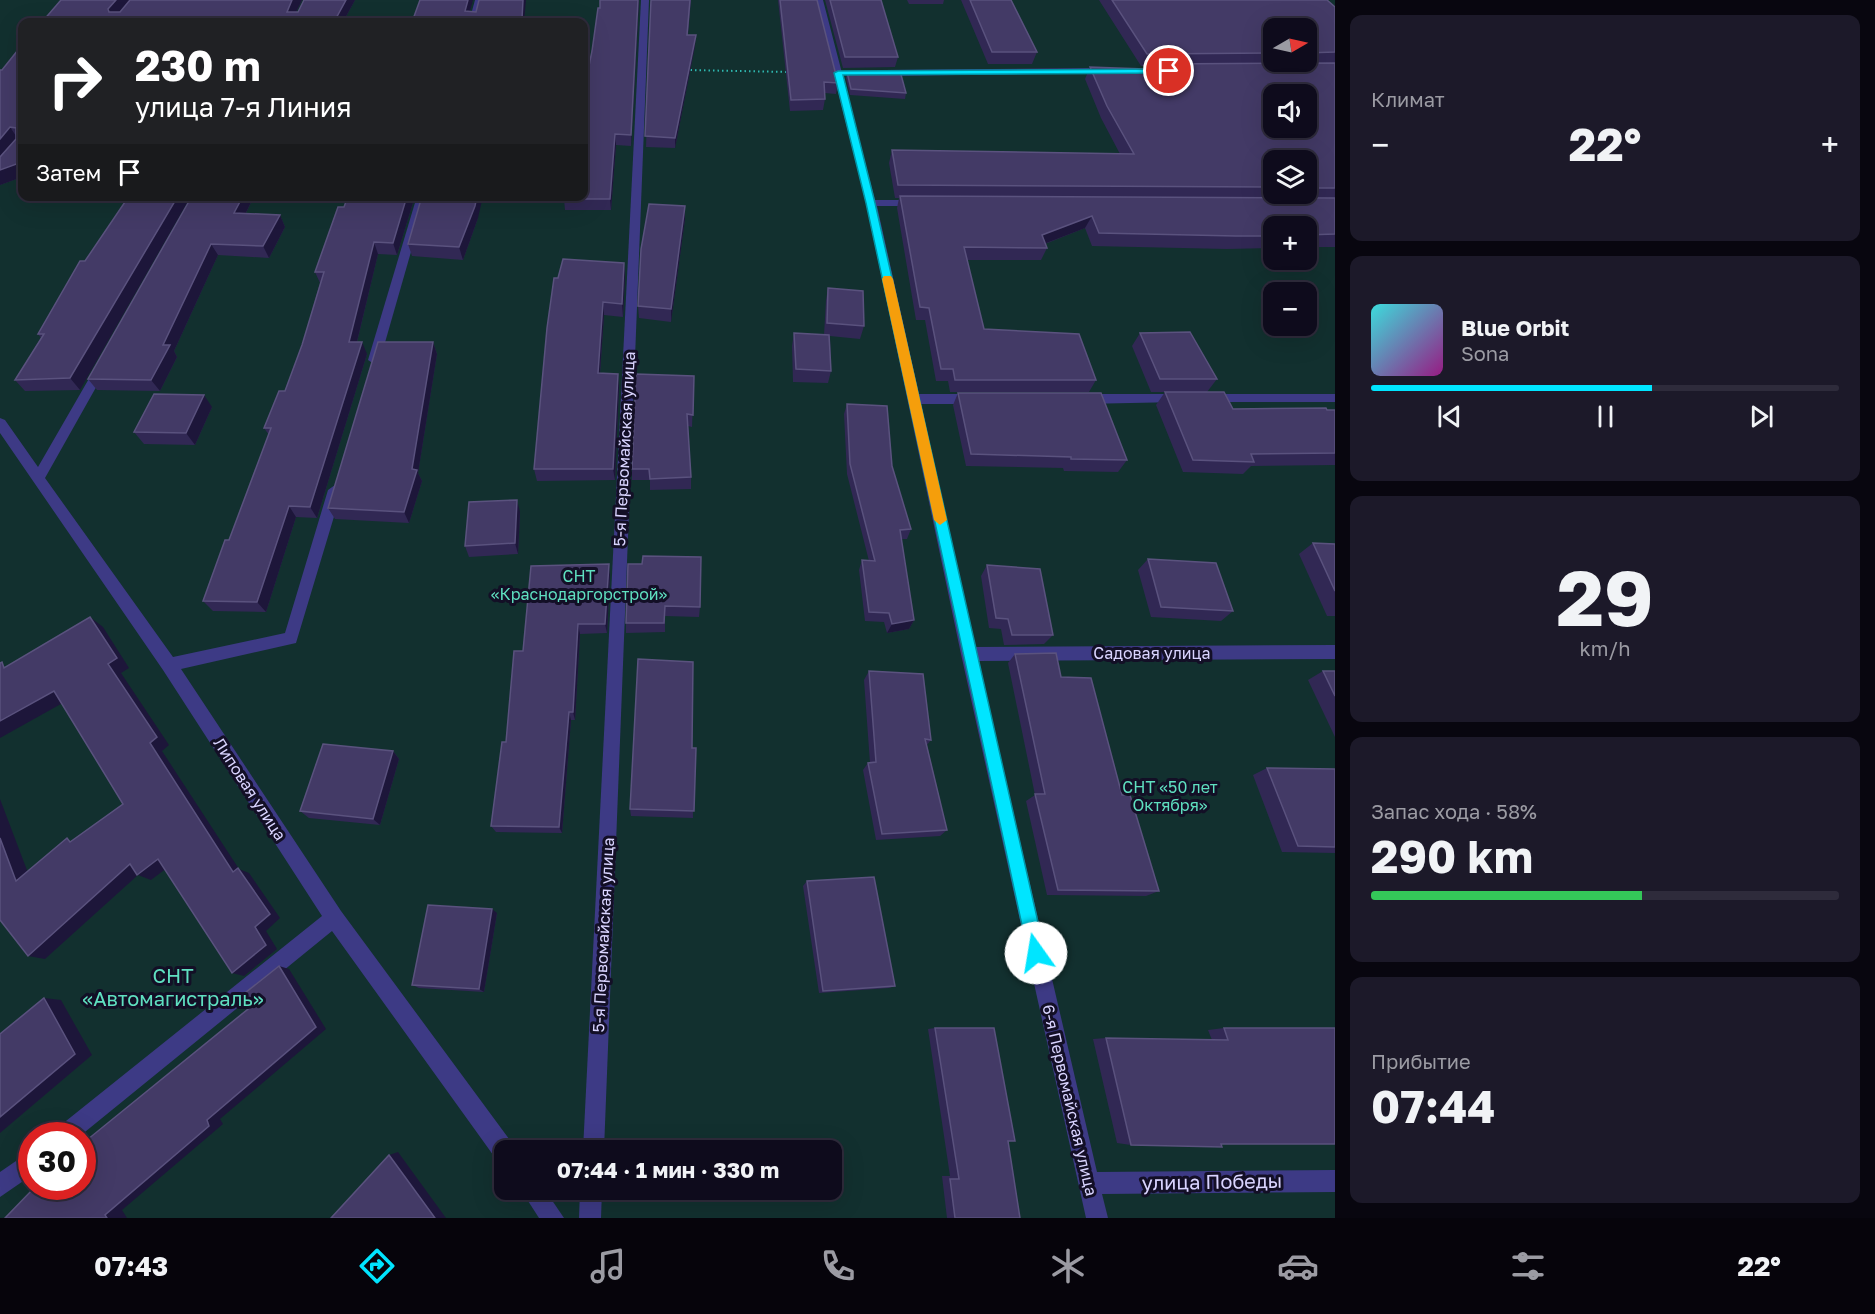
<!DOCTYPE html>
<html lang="ru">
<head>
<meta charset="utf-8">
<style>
  :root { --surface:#0e0b1c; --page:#1c1929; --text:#f1f3f6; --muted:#9b9ba3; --line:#2e2b3b; --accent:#00e5ff }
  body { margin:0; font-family:"Golos Text",sans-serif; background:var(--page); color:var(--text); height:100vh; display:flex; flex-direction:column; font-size:22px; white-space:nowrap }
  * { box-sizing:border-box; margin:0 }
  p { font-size:20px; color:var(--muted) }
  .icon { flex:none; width:33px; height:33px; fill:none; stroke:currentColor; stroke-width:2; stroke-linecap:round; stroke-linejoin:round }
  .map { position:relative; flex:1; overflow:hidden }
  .sheet { display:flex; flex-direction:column; gap:15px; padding:15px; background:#08060f; width:540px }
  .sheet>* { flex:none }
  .top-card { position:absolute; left:18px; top:18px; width:570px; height:183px; border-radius:12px; box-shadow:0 6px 24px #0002,0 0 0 2px var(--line); background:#202124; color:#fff; overflow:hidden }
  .needle { width:39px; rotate:81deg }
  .fabs { position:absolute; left:1263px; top:18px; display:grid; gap:12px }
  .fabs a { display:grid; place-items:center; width:54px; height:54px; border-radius:12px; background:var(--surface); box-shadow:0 6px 24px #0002,0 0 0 2px var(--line); font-size:30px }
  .speed { position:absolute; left:18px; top:1122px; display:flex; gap:12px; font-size:30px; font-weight:700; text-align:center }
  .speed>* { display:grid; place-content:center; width:78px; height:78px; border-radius:50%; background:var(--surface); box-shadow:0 6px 24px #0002,0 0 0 2px var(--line); line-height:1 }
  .speed .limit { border:9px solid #d22; background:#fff; color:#111 }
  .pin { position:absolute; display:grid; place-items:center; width:51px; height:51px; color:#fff; margin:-26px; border:3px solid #fff; border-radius:50%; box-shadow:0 2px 6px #0007 }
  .me { position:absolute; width:66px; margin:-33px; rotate:347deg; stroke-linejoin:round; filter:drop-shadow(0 0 4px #0008) }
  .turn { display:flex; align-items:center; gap:21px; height:126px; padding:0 18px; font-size:27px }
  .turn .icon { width:78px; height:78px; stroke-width:2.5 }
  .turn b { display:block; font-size:42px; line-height:51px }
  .then { display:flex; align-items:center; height:57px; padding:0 18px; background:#0003; gap:12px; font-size:22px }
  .big { font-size:45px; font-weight:700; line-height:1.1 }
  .sheet .tile { flex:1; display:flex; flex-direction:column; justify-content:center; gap:9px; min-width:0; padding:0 21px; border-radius:12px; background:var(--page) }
  .sheet .dial { align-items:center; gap:0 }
  .dial b { font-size:78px; line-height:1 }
  .song { display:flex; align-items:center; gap:18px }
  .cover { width:72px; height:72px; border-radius:9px; background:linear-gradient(135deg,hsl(180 70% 55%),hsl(310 70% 35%)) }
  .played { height:6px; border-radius:3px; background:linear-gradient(90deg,var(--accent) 60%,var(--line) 60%) }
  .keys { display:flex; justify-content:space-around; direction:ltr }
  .heat { display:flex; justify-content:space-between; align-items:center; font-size:33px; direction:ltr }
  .charge { height:9px; border-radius:4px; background:linear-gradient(90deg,#34c759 58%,var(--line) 0) }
  .trip { position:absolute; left:494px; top:1140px; width:348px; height:60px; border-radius:12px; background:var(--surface); box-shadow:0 6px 24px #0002,0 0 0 2px var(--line); font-weight:700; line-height:60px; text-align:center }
  .dock { display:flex; height:96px; justify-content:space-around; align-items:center; background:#06040b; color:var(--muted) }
  .dock .icon { width:42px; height:42px }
  .dock .selected { color:var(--accent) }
  .dock b { font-size:27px; color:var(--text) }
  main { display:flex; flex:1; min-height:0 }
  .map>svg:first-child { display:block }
  .green { fill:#12302f; fill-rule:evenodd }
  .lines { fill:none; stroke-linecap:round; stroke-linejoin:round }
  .path { stroke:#2fb8b0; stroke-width:2; stroke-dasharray:1.5 3; stroke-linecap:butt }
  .minor { fill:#3d3a85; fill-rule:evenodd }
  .wall { fill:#312854; fill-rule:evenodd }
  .shaded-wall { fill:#1d163a }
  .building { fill:#433a66; stroke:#5a527e; stroke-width:1.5; fill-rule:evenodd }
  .route { fill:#00e5ff; stroke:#0095a6; stroke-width:1.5 }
  .slow { fill:#f59e0b }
  .labels { text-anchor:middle; stroke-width:6; stroke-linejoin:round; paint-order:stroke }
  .street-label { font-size:16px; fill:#d9d4ff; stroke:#130f26 }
  .park-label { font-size:16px; fill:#5fe0c0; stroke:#130f26 }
  .near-park-label { font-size:20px; fill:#5fe0c0; stroke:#130f26 }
  .near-street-label { font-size:20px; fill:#d9d4ff; stroke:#130f26 }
</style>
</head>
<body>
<main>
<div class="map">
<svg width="1335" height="1218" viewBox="0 0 1335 1218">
  <rect width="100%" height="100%" fill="#130f26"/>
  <path class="green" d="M0,0h1335v1218h-1335zM22,22h562v174h-562zM1274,28h32v34h-32zM1274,94h32v34h-32zM1274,160h32v34h-32zM1274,226h32v34h-32zM1274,292h32v34h-32zM32,1136h50v50h-50zM504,1150h327v40h-327z"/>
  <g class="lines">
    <polyline class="path" points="686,70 790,72"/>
    <g class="minor">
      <polygon points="475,0 483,0 477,22 469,22"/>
      <polygon points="641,0 649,0 604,1150 583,1150"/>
      <polygon points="815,0 823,0 875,200 918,200 923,203 918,206 877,206 919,394 975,394 981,399 975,404 921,404 975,647 1335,645 1335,659 978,661 1097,1172 1335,1170 1335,1192 1102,1194 1108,1218 1086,1218 961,654 866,203"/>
      <polygon points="1108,68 1111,69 1111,73 880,76 876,73 880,70"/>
      <polygon points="417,196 427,196 380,360 374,364 368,360"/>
      <polygon points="102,362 108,366 45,478 173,657 285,633 328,490 335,485 342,490 296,643 181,669 341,911 512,1143 514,1150 504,1150 504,1162 496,1159 332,931 80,1136 53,1136 56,1129 322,916 163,670 0,433 0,418 5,420 38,467 98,363"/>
      <polygon points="1083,394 1179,394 1185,398 1179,402 1083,404 1077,399"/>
      <polygon points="1209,394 1335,394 1335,402 1209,402 1203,398"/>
      <polygon points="32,1150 32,1175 0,1197 0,1172"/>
      <polygon points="521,1190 545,1190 564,1218 539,1218"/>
      <polygon points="580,1190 602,1190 601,1218 579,1218"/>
    </g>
  </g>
  <g class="wall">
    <polygon points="61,0 302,0 296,12 298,12 304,0 355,0 343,22 42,22"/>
    <polygon points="600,0 639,0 631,146 616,145 611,210 565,210 564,199 600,8"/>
    <polygon points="651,0 691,0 688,35 695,46 675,148 646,147"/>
    <polygon points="778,0 817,0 838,83 836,94 825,93 825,99 823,110 790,111"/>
    <polygon points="825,0 881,0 898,57 895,67 843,68"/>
    <polygon points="907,0 944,0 943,4 909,4"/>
    <polygon points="961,0 1011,0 1037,52 1032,64 988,64"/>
    <path d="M1087,0h240l8,7v240h-29v-21h-32v22l-47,1 -135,-3 -7,-18 -40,16 2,4 -6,12h-74l17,69 112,51 -7,12h-139l-2,-11h-12l-11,-61h-9l-19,-112 2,-10h-4l-6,-35 3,-13 228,4 -19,-36 -16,-39 5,-12 53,2 1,-3h-3l-42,-66zM1274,28h32v34h-32zM1274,160h32v34h-32z"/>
    <polygon points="22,45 22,177 0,185 2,70"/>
    <polygon points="847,72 906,93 905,99 850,95 846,78"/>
    <polygon points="192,196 254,196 246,213 280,215 285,227 269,258 218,255 174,351 177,357 160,391 97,390 88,379"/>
    <polygon points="415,196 397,255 378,254 357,342 367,354 317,518 296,517 266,612 213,611 203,601 229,540 269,435 264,428 285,391 302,345 320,283 315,272"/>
    <polygon points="478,218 463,260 412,256 408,244"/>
    <polygon points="685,219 671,322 639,318 638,306"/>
    <polygon points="85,261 80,390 25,391 15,380 41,338 38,334"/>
    <polygon points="624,263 625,276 623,317 604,315 600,374 619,386 615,480 537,481 534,469 558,278"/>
    <polygon points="828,288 864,326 860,339 830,336 831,371 828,383 793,382 792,346 794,333 824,335 826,300"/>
    <polygon points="1140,333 1217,379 1207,392 1151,392 1132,346"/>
    <polygon points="433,342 437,354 418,473 422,481 409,523 335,519 328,508"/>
    <polygon points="694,376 692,427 688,426 691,477 691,489 650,490 650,480 632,480 632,469"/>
    <polygon points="1165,392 1233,409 1335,410 1335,465 1251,466 1243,474 1183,472 1156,405"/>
    <polygon points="958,393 1127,460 1118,472 1064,471 1063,468 966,466 953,405"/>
    <polygon points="847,404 892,466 911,529 907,539 901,539 914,620 909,629 887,633 884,622 865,621 859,570 862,560 869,561 847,474 844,414"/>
    <polygon points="212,407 195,445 144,444 134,432"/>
    <polygon points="520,512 518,554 469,557 465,546"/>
    <polygon points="1313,543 1335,544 1335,616 1327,616 1299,554"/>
    <polygon points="1148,559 1233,611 1221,621 1151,617 1138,570"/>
    <polygon points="628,564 700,607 699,617 665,616 665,632 626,633 626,623"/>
    <polygon points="987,565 1053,635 1044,644 1004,645 1001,629 989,628 981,576"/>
    <polygon points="610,575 607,633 580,634 575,720 571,720 562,833 496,832 491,826 523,651"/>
    <polygon points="1015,654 1061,677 1122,795 1159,891 1146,896 1047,895 1026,801 1035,795 1008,663"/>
    <polygon points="869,671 931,740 927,745 947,830 940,836 876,840 863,770 868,763 870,763 864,680"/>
    <polygon points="1323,671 1335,671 1335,737 1308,680"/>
    <polygon points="692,748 693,818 631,816 630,809"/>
    <polygon points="393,751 399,759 380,825 309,818 300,811"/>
    <polygon points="1267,768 1335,769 1335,853 1282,852 1253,775"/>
    <polygon points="807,881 895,986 889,988 819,993 803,886"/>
    <polygon points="497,913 484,992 419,988 412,985"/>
    <polygon points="935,1028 1008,1141 1020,1218 947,1218 942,1176 950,1176 928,1029"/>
    <polygon points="1224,1028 1335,1028 1221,1144 1131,1145 1117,1143 1093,1039 1106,1038 1212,1040 1208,1030"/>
  </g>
  <g class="shaded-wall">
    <polygon points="116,0 131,0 114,22 109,12 108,9"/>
    <polygon points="292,0 302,0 291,22 287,12"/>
    <polygon points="346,0 355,0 343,22 334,22"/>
    <polygon points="468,0 473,0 467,22 465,11"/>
    <polygon points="523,0 526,0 524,22 521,22"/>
    <polygon points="638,0 639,0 631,146 631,135"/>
    <polygon points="155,17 157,22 150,22"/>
    <polygon points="696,35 695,46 675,148 675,138"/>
    <polygon points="10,127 18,139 0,161 0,139"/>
    <polygon points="615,134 616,145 611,210 610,199"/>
    <polygon points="22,162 22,177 0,185 0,170"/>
    <polygon points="178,196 191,196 80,390 70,378"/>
    <polygon points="243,196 254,196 240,225 234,213"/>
    <polygon points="407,196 415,196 397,255 393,243"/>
    <polygon points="477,196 483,196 478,218 463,260 459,247"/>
    <polygon points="685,206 685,219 671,322 671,309"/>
    <polygon points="280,215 285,227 269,258 263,246"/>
    <polygon points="1092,216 1085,228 1036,247 1042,235"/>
    <polygon points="374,242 378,254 354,354 349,342"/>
    <polygon points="211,244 218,255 174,351 177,357 160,391 151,380 163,345"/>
    <polygon points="624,263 625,276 623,317 622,304"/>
    <polygon points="603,302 604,315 599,386 598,373"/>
    <polygon points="362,342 367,354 317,518 310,507"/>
    <polygon points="433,342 437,354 418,473 422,481 409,523 404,512 412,469"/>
    <polygon points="618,374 619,386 615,480 613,469"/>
    <polygon points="204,395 212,407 195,445 186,433"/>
    <polygon points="517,500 520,512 518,554 515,543"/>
    <polygon points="289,506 296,517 266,612 257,602"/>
    <polygon points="609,564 610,575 607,633 605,624"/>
    <polygon points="90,617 103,627 129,668 121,673 169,745 162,751 239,869 249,873 280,918 266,931 277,949 244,976 232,973 255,927 233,872 150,743 108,664"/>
    <polygon points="914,620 909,629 887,633 892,624"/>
    <polygon points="578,624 580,634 575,720 573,712"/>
    <polygon points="54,691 68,700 0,738 0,721"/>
    <polygon points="569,712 571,720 562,833 559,827"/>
    <polygon points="393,751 399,759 380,825 373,819"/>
    <polygon points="0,799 33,886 16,881 0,838"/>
    <polygon points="158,859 171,865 151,880 138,875 45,959 28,956 130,864"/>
    <polygon points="492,909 497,913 484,992 479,989"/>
    <polygon points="279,966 289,969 326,1029 220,1119 223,1124 122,1210 127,1218 107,1218 105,1215 207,1120"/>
    <polygon points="44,998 61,1000 92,1055 0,1133 0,1117"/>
    <polygon points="398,1152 446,1218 435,1218 389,1155"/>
  </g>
  <g class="building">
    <polygon points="61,0 116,0 108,9 109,12 120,12 130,0 292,0 287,12 298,12 304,0 346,0 334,22 226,22 228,19 155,17 150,22 42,22"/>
    <polygon points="420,0 468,0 465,11 476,12 479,0 523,0 522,19 521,22 412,22"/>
    <polygon points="600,0 638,0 631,135 615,134 610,199 564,199 564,196 584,196 584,90 592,51 598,8 600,8"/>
    <polygon points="651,0 690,0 687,35 696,35 675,138 645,136"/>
    <polygon points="780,0 817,0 838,83 824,82 825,99 791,100"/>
    <polygon points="830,0 881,0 898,57 845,57"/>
    <polygon points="970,0 1011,0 1037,52 992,52"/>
    <polygon points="1112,0 1327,0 1335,7 1335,52 1306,53 1306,28 1274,28 1274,53 1147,54"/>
    <polygon points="22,45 22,162 0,170 0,157 16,139 16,128 10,127 0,139 0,70 2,70"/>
    <path d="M1335,63v125h-29v-28h-32v27l-376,-2 -6,-35 242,4 -27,-48 -17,-39 56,2 -2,-3h11l-1,-2zM1274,94h32v34h-32z"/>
    <polygon points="900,71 906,93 851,89 847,72"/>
    <polygon points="129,196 178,196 70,378 15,380 44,334 38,334 80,261 85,261"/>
    <polygon points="192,196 243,196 234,213 280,215 263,246 211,244 163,345 170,345 151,380 88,379"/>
    <polygon points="348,196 407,196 393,243 374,242 349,342 362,342 310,507 289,506 257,602 203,601 225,540 229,540 271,428 264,428 279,391 285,391 302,345 324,272 315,272 338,207 344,207"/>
    <polygon points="422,196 477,196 475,206 459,247 408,244"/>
    <polygon points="900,196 1335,198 1335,234 1306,235 1306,226 1274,226 1274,236 1236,236 1099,233 1092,216 1042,235 1047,248 964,247 984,329 1079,334 1096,380 955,380 953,369 941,369 929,308 920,307"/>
    <polygon points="649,204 685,206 671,309 638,306 641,249"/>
    <polygon points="563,259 624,263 622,304 603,302 598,373 618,374 613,469 534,469 547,328 554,278 558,278"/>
    <polygon points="828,288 863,291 864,326 827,323"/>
    <polygon points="1190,332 1217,379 1160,379 1140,333"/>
    <polygon points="794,333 829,335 831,371 796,369"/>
    <polygon points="378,342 433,342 412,469 417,470 404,512 328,508"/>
    <polygon points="636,374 694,376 693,415 687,414 691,477 650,479 649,469 632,469"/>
    <polygon points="1165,392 1224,392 1233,409 1326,408 1327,410 1335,410 1335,453 1251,454 1254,462 1193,460"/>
    <polygon points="958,393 1101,393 1127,460 1071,459 1071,457 971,454"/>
    <polygon points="154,394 204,395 186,433 134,432"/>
    <polygon points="847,404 887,406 892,466 911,529 900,530 914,620 892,624 889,613 869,612 862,560 875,561 850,464"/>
    <polygon points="517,500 515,543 465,546 469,502"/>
    <polygon points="1313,543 1335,544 1335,591"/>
    <polygon points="643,556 701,557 700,607 665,606 664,623 626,623 628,564 642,564"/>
    <polygon points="1148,559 1216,563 1233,611 1161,607"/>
    <polygon points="609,564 605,624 578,624 573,712 569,712 559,827 491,826 502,742 506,742 514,651 523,651 531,566"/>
    <polygon points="987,565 1040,569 1053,635 1012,635 1008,619 996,618"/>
    <polygon points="90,617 117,658 108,664 157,737 150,743 233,872 238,868 270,914 255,927 266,945 232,973 158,859 137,875 130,864 28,956 0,920 0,838 16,881 67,838 70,842 123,804 54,691 0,721 0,663 2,662 4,668"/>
    <polygon points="1056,653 1061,677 1091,678 1122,795 1130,795 1159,891 1058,890 1035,794 1045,794 1015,654"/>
    <polygon points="638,659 693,662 692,748 696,748 694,811 630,809"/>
    <polygon points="869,671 923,674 931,740 925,739 947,830 882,834 868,763 876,762"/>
    <polygon points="1323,671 1335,671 1335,696"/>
    <polygon points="323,744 393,751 373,819 300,811"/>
    <polygon points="1267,768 1335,769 1335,847 1298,846"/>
    <polygon points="874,877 895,986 823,991 807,881"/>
    <polygon points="428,905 492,909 479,989 412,985"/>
    <polygon points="279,966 316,1027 207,1120 209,1126 105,1215 107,1218 5,1218 36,1186 82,1186 82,1144 253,1005 245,993"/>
    <polygon points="44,998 75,1054 0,1117 0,1034"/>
    <polygon points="935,1028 994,1028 1015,1141 1008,1141 1020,1218 955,1218 950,1179 959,1179"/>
    <polygon points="1224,1028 1335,1028 1335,1144 1221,1144 1222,1147 1131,1145 1106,1038 1228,1040"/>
    <polygon points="389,1155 435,1218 331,1218"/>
  </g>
  <polygon class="route" points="1169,69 1173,71 1172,73 843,75 875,203 1045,953 1042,959 1036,962 1030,959 1028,953 866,203 834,73 838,71"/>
  <polygon class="slow" points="884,276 891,276 893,279 947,520 940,525 934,520 882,279"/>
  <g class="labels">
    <g class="street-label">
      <text transform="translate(624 449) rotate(-87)" y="6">5-я Первомайская улица</text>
      <text x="1152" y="659">Садовая улица</text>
      <text transform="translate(250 789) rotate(57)" y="6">Липовая улица</text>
      <text transform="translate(603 935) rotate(-87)" y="6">5-я Первомайская улица</text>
      <text transform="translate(1070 1100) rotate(77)" y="6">6-я Первомайская улица</text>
    </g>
    <g class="park-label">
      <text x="579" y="582">СНТ<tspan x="579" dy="18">«Краснодаргорстрой»</tspan></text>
      <text x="1170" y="793">СНТ «50 лет<tspan x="1170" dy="18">Октября»</tspan></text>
    </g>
    <g class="near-park-label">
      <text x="173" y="983">СНТ<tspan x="173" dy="23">«Автомагистраль»</tspan></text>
    </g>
    <g class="near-street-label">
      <text transform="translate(1212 1182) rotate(-1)" y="7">улица Победы</text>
    </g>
  </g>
</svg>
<div class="fabs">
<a><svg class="needle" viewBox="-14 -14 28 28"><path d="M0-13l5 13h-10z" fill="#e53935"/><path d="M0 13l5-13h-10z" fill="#9b9ba3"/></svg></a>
<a><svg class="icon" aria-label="sound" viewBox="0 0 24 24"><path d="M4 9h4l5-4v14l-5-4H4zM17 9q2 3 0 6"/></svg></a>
<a><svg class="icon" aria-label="layers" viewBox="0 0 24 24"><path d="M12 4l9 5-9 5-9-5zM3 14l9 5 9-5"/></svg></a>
<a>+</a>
<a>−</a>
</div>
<div class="speed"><div class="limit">30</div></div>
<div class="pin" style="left:1169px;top:71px;background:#d93025"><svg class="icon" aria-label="arrive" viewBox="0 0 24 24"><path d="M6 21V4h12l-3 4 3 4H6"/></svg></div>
<svg class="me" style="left:1036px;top:953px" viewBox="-20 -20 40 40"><circle r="19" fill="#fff"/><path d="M0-13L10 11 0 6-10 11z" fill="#00e5ff"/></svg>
<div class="trip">07:44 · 1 мин · 330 m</div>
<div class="top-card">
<div class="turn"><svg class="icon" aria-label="right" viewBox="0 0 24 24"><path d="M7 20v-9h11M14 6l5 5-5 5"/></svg><div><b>230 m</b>улица 7-я Линия</div></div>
<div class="then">Затем<svg class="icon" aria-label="arrive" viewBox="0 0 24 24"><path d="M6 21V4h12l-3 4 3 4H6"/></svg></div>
</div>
</div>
<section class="sheet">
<div class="tile"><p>Климат</p>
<div class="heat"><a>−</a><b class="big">22°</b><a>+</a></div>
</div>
<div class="tile">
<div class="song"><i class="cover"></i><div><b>Blue Orbit</b><p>Sona</p></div></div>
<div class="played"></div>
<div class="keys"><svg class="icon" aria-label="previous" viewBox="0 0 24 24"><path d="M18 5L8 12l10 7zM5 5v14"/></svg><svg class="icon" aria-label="pause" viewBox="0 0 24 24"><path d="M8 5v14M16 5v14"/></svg><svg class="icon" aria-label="next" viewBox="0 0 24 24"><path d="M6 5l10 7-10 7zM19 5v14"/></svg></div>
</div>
<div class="tile dial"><b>29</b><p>km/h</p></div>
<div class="tile"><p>Запас хода · 58%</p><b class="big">290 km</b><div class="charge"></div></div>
<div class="tile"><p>Прибытие</p><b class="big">07:44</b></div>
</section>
</main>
<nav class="dock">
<b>07:43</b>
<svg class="icon selected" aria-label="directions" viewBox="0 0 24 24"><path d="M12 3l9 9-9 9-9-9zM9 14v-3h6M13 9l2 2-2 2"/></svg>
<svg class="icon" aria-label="music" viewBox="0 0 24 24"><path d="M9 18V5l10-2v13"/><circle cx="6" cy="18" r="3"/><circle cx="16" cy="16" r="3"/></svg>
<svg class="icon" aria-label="phone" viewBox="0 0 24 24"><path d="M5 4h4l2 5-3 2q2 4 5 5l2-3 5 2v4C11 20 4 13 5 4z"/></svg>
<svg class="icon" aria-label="climate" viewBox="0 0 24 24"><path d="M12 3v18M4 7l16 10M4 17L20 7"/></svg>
<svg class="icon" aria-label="car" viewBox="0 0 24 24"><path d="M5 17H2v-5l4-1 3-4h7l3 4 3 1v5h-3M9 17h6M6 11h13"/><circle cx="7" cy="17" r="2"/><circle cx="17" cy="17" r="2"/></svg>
<svg class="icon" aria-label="filters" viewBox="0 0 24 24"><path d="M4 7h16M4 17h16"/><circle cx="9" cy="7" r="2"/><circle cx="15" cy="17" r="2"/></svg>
<b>22°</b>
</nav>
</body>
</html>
